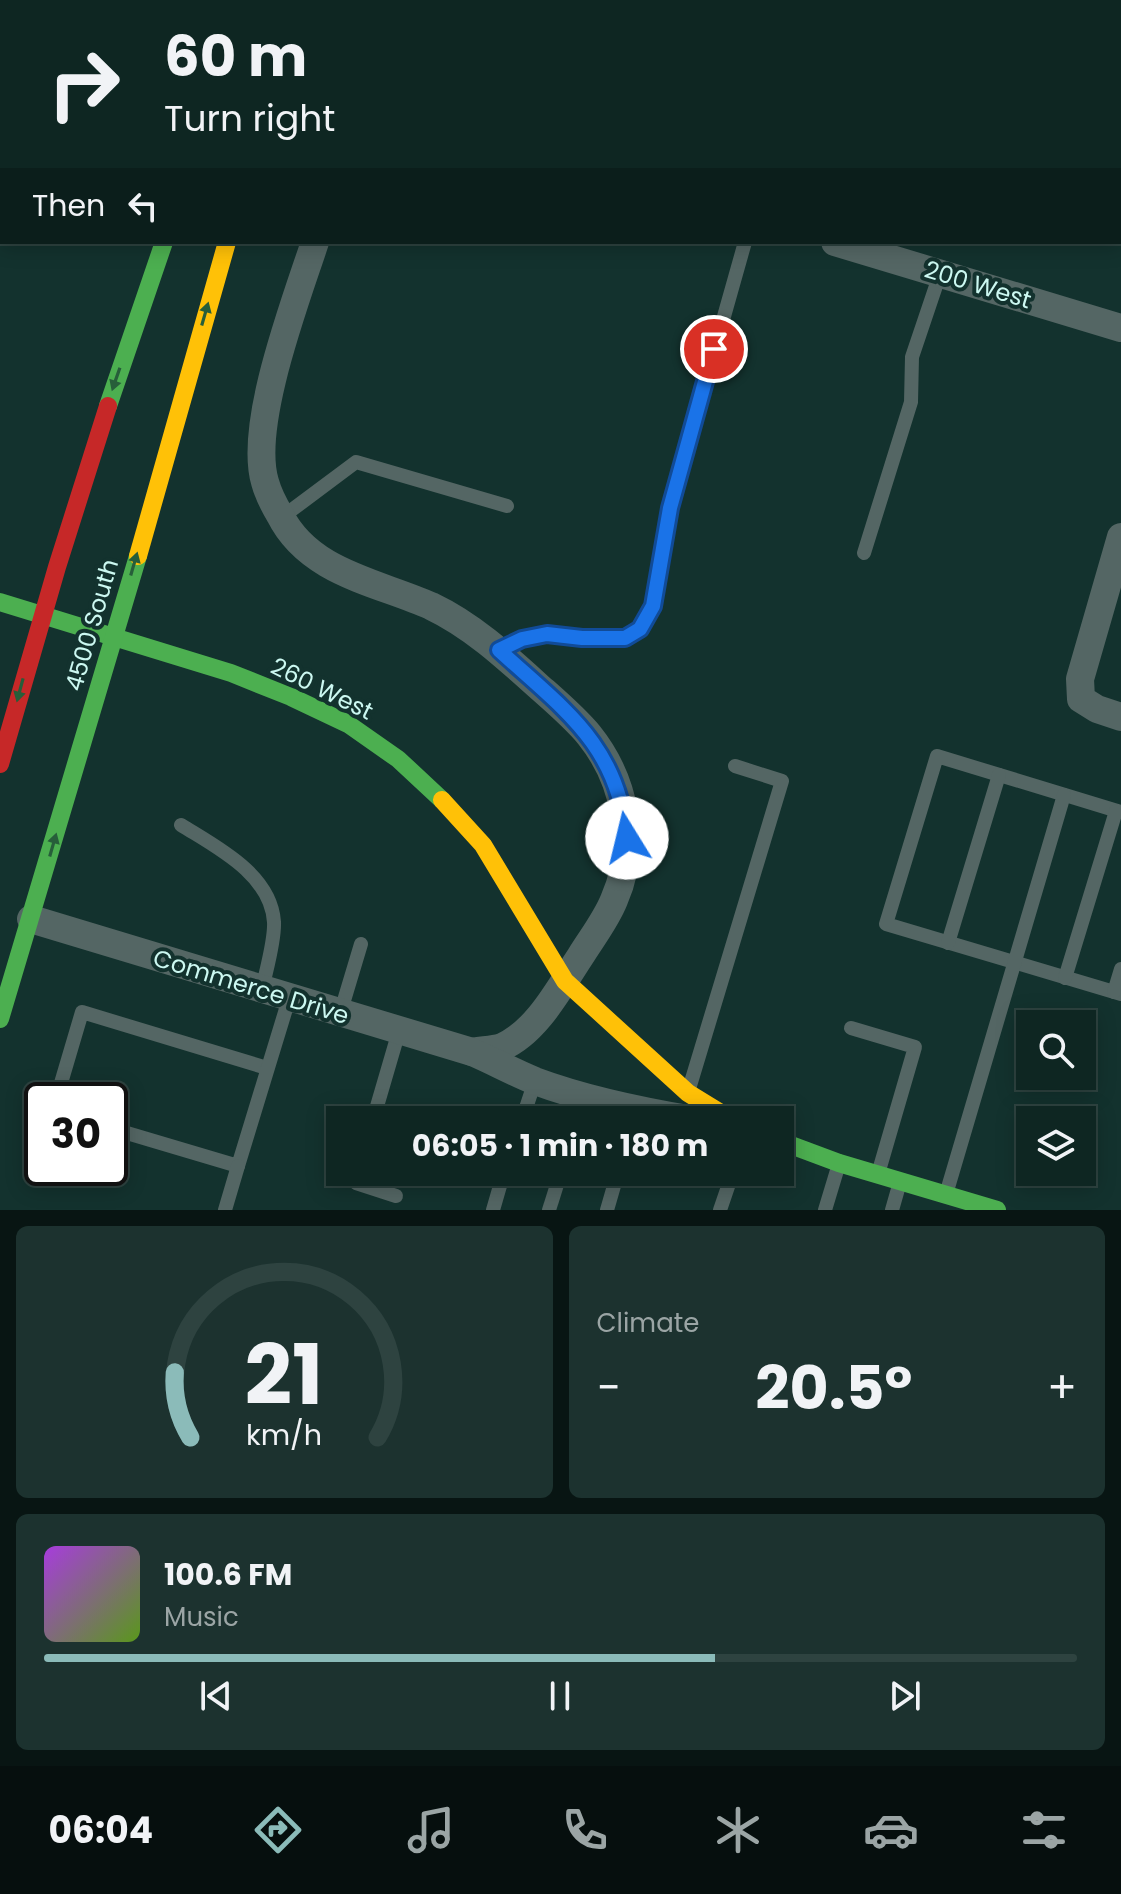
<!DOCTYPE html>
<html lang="en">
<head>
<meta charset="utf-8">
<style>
  :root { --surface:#0e2622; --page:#1c322f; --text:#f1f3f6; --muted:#9ba5a5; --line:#2e4340; --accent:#8bbbb9 }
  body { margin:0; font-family:Poppins,sans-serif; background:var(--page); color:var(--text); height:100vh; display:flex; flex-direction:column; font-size:30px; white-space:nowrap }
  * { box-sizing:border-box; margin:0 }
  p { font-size:26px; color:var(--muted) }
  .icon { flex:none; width:44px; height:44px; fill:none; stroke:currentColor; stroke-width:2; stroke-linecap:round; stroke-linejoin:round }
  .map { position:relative; height:1210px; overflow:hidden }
  .details { display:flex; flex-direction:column; gap:16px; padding:16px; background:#081513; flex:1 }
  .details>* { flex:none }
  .guide { position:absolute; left:0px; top:0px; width:1122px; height:244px; box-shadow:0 4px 20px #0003,0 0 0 2px var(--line); background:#0e2622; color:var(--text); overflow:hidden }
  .tools { position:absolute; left:1016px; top:1010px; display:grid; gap:16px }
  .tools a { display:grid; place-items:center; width:80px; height:80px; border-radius:0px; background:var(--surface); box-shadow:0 4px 20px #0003,0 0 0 2px var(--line); font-size:40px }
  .speed { position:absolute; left:24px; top:1082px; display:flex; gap:16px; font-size:40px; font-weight:700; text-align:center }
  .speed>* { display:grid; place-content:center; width:104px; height:104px; border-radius:50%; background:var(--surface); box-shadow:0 4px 20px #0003,0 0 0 2px var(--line); line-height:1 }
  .speed .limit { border:4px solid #111; border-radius:12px; background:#fff; color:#111 }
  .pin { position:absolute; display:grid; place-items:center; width:68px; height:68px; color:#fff; margin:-34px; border:4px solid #fff; border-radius:50%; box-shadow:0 2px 8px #0007 }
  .me { position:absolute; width:88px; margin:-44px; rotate:351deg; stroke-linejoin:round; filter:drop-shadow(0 0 6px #0008) }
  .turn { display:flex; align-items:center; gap:28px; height:168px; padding:0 32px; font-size:36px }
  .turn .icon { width:104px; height:104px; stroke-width:2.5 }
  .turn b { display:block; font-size:56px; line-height:68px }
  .then { display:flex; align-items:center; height:76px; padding:0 32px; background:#0003; gap:16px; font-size:30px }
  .big { font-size:60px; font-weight:700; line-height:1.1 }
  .details .card { flex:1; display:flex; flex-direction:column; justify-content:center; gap:12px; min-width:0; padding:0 28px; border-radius:12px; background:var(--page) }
  .details .dial { align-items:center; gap:0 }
  .dial svg { height:208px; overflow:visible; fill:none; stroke:var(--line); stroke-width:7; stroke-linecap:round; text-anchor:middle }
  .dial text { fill:var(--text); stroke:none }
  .song { display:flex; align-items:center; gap:24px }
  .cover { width:96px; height:96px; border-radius:12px; background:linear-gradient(135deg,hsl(280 70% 55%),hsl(90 70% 35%)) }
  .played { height:8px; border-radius:4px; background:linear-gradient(90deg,var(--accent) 65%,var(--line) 65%) }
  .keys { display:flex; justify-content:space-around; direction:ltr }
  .heat { display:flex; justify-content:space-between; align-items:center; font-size:44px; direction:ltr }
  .details .tiles { flex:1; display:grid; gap:16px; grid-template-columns:1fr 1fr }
  .card:last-child { grid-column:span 2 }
  .trip { position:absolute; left:326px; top:1106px; width:468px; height:80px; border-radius:0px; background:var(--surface); box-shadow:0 4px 20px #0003,0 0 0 2px var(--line); font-weight:700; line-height:80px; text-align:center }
  .dock { display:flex; height:128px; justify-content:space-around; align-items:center; background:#060f0e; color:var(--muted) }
  .dock .icon { width:56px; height:56px }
  .dock .on { color:var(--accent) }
  .dock b { font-size:36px; color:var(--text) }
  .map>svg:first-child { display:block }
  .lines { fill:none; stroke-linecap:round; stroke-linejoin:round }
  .lane { stroke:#546664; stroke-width:14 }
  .street { stroke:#546664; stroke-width:28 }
  .fast { stroke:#4caf50; stroke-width:18 }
  .slow { stroke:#ffc107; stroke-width:18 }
  .jam { stroke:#c62828; stroke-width:18 }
  .rail-casing { stroke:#576d6a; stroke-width:9 }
  .rail { stroke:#13322e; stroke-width:6; stroke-dasharray:18; stroke-linecap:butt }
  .oneway { fill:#275e3a }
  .route-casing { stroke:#114b97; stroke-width:20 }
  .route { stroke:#1a73e8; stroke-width:14 }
  .labels { text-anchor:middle; stroke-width:8; stroke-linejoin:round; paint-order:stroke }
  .street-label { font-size:24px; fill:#ccf8f1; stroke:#13322e }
</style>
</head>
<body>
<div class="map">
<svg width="1121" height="1210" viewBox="0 0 1121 1210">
  <rect width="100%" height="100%" fill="#13322e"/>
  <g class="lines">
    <g class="lane">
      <polyline points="1015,2 1015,0"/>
      <polyline points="1095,2 1095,0"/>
      <polyline points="281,518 356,462 507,506"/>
      <polyline points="864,553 911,402 912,357 940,274"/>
      <polyline points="499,650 522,639 547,634 582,638 625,638 640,629 653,606 670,508 745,242"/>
      <polyline points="1121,812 937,756 886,924 1121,994"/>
      <path d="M181,825c35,22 90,49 93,97 1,19 -8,48 -12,68"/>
      <polyline points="948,943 999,775"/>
      <polyline points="1065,978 1116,811"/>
      <polyline points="1114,992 1121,969"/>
      <polyline points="340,1014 361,944"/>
      <polyline points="851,1028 915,1047 878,1174"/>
      <polyline points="689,1089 782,781 735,766"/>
      <polyline points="56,1100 82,1012 267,1068"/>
      <polyline points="373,1120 399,1031"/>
      <polyline points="522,1120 535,1081"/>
      <polyline points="576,1120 584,1096"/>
      <polyline points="110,1128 238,1166 289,999"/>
      <polyline points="359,1172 356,1183 396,1196"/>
      <polyline points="947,1191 1064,795"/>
      <polyline points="225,1210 238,1166"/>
      <polyline points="493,1210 504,1172"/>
      <polyline points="549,1210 561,1172"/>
      <polyline points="607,1210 618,1172"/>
      <polyline points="720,1210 733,1172"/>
      <polyline points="825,1210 838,1167"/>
      <polyline points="892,1210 900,1182"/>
    </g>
    <g class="street">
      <polyline points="387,2 388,0"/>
      <path d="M315,242c-19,58 -67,183 -50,240 3,11 9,23 15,33 29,58 97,67 151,91 40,19 73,49 106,79 18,16 37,32 52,50 37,46 49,111 25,165 -8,20 -23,39 -34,57 -20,30 -43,75 -78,90 -9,3 -21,3 -30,5"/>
      <polyline points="835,242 1121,328"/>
      <polyline points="1121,537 1080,679 1081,699 1097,709 1121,717"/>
      <path d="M31,919l441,133c21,9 41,20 63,29 51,19 105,30 159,39"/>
    </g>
    <g class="fast">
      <polyline points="247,0 247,2"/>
      <polyline points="298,2 299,0"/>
      <polyline points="108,406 164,242"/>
      <polyline points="0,602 231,673 291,697 348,724 398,759 442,800"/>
      <polyline points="0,1019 138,556"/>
      <polyline points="780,1141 839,1163 997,1210"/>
    </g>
    <g class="slow">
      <polyline points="138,556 227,242"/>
      <polyline points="442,800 483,845 565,981 688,1093 732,1120"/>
    </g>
    <polyline class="jam" points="0,764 57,567 108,406"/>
    <defs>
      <g id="rail">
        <polyline points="214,0 222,2"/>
        <polyline points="293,0 301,2"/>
        <polyline points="429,0 439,2"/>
        <polyline points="1120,150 1121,150"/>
        <polyline points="1120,185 1121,186"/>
        <polyline points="1120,203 1121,203"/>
        <polyline points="1120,220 1121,221"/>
      </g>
    </defs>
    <use href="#rail" class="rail-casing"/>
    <use href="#rail" class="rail"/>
  </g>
  <defs><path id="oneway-solid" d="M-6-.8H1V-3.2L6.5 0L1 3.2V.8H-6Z" transform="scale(2)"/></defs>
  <g class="oneway">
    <use href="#oneway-solid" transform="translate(205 314) rotate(-74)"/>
    <use href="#oneway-solid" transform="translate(116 379) rotate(109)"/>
    <use href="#oneway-solid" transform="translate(134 564) rotate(-74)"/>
    <use href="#oneway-solid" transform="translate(20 690) rotate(105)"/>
    <use href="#oneway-solid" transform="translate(53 845) rotate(-74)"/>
  </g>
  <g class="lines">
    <defs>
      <path id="route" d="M627,838c-9,-94 -64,-129 -128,-188l23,-11 25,-5 35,4h43l15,-9 13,-23 17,-98 44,-159"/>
    </defs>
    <use href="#route" class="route-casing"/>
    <use href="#route" class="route"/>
  </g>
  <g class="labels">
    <g class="street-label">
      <text transform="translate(978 285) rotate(17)" y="8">200 West</text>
      <text transform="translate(92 625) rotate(-74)" y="8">4500 South</text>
      <text transform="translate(322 689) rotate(26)" y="8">260 West</text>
      <text transform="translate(251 987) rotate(17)" y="8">Commerce Drive</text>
    </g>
  </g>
</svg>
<div class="tools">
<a><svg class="icon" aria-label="search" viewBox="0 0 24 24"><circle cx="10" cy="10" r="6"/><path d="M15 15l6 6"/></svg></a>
<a><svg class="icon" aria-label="layers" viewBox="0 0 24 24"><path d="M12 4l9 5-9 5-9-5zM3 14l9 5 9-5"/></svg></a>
</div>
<div class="speed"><div class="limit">30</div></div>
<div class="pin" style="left:714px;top:349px;background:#d93025"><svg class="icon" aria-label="arrive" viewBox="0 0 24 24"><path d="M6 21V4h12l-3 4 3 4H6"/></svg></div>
<svg class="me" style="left:627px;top:838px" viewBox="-20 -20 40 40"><circle r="19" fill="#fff"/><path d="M0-13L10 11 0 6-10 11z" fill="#1a73e8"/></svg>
<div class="trip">06:05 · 1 min · 180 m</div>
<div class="guide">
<div class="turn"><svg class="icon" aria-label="right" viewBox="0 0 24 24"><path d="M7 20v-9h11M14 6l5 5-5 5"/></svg><div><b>60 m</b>Turn right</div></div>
<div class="then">Then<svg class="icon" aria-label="left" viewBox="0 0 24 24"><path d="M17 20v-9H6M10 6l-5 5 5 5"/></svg></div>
</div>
</div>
<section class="details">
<div class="tiles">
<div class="card dial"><svg viewBox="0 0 100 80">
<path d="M14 69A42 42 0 1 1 86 69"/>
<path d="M14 69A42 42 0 0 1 8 44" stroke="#8bbbb9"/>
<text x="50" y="56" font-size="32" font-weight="700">21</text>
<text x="50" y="72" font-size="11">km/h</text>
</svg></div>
<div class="card"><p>Climate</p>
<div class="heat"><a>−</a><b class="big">20.5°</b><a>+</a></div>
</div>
<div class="card">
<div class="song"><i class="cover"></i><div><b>100.6 FM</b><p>Music</p></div></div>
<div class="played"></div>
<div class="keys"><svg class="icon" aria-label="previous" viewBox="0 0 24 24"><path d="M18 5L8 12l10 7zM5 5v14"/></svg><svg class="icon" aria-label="pause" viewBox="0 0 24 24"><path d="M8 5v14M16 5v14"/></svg><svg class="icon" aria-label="next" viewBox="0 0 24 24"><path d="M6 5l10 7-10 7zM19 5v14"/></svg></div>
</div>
</div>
</section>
<nav class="dock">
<b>06:04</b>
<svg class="icon on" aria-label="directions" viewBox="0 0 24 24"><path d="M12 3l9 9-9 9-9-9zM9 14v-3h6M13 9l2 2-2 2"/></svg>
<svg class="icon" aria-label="music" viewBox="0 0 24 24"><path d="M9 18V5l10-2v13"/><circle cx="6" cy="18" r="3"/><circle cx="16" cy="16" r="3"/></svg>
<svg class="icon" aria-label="phone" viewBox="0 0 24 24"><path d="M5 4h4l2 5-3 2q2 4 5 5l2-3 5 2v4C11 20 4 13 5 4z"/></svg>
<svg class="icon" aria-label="climate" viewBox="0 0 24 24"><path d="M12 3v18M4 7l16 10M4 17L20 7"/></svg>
<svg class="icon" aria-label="car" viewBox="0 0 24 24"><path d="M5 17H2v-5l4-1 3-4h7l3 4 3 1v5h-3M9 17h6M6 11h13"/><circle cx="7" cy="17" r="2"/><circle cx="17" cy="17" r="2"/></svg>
<svg class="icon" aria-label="filters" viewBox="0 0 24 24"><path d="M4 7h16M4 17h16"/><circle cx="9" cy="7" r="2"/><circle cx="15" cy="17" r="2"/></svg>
</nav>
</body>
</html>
